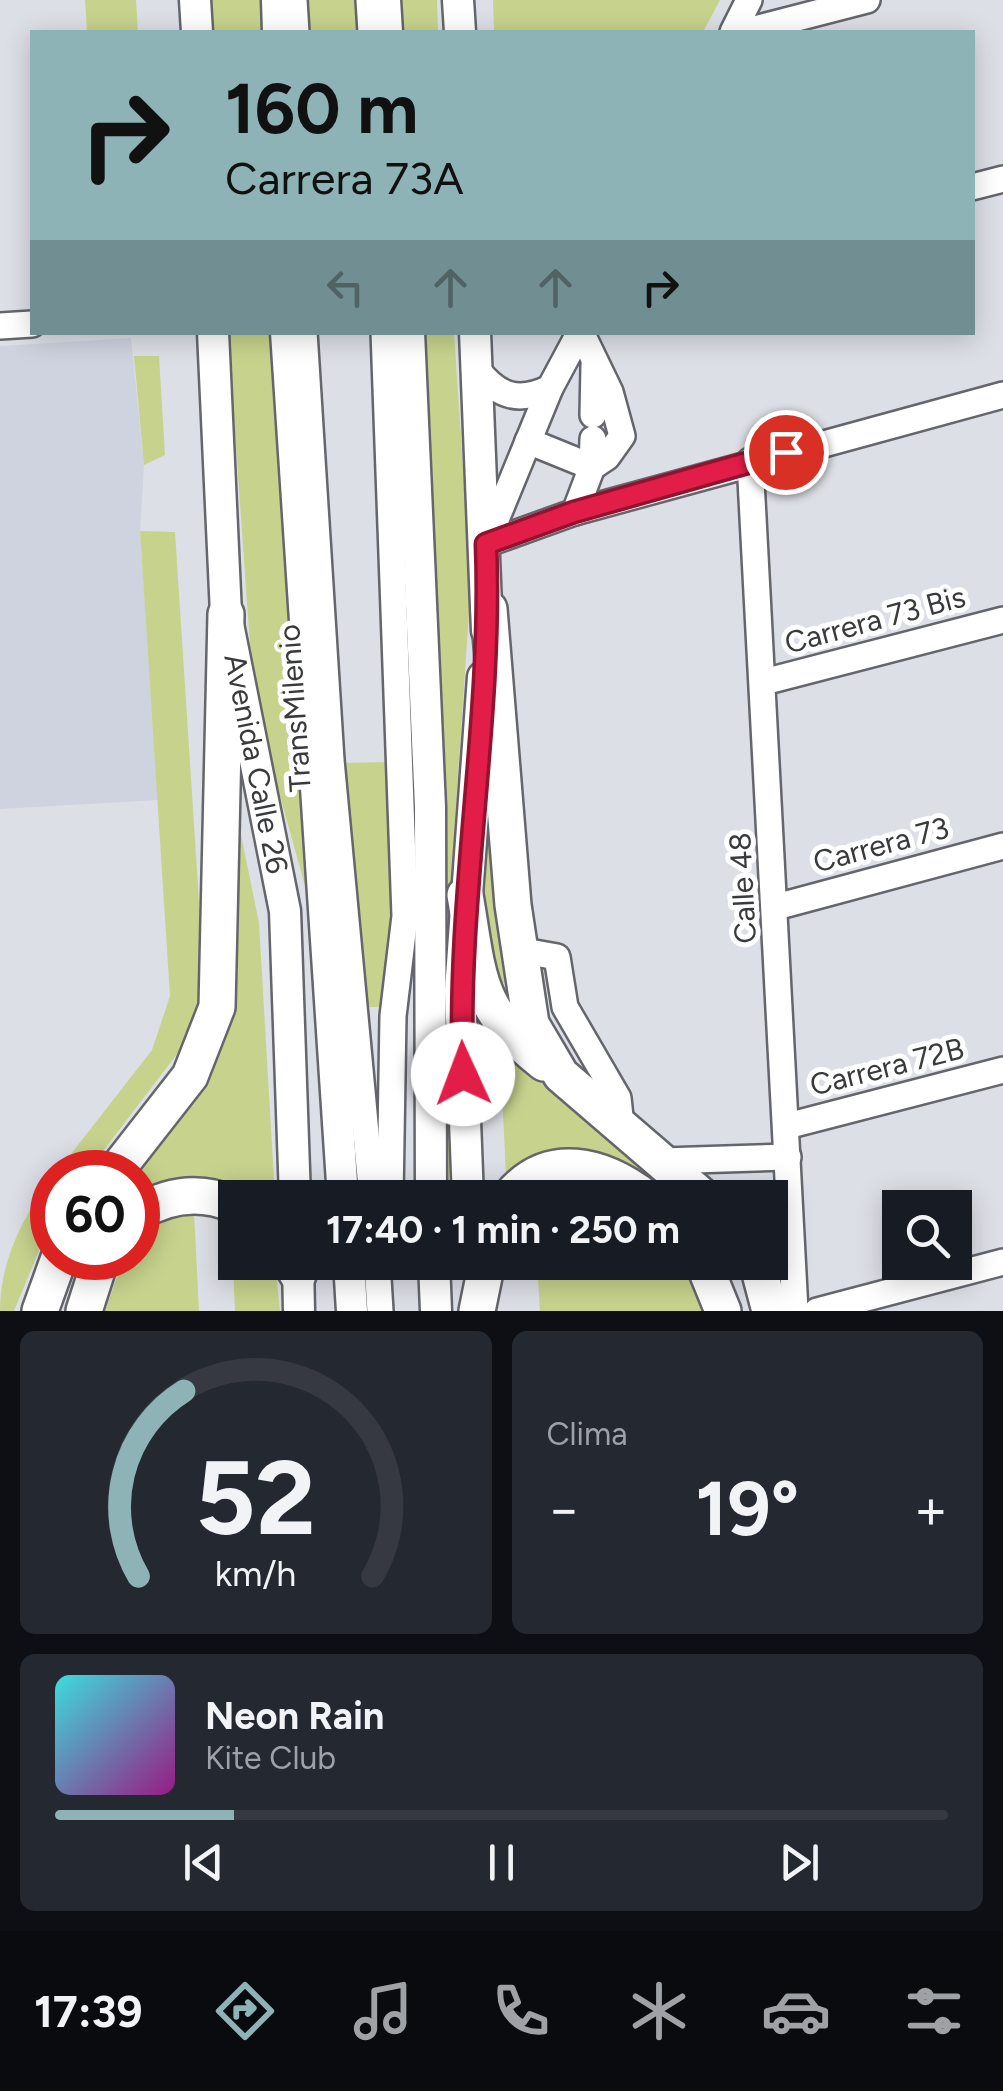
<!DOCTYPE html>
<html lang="es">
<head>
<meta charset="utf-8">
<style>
  :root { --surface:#171b24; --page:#242831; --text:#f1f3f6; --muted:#9ea1a6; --line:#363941; --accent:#8eb3b7 }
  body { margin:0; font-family:Figtree,sans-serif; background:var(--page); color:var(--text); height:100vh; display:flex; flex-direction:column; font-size:38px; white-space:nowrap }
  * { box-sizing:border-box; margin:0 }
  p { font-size:32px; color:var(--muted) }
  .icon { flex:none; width:55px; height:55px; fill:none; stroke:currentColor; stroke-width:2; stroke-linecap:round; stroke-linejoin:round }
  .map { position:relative; height:1311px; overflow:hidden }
  .panel { display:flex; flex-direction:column; gap:20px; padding:20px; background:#0d0f14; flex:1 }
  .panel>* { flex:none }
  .hud { position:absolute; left:30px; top:30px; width:945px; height:305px; border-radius:0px; box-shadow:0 5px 25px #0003; background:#8eb3b7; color:#111; overflow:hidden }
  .controls { position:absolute; left:882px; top:1190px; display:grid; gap:20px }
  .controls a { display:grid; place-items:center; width:90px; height:90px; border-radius:0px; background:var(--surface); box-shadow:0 5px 25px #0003; font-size:50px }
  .speed { position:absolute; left:30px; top:1150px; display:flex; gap:20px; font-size:50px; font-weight:700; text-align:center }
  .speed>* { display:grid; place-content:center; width:130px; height:130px; border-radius:50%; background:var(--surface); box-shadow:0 5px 25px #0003; line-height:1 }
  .speed .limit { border:15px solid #d22; background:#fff; color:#111 }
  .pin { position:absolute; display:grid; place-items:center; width:85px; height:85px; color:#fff; margin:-42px; border:5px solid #fff; border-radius:50%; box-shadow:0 2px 10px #0007 }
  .me { position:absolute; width:110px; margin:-55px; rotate:358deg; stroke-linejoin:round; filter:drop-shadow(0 0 8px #0008) }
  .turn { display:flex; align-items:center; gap:35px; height:210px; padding:0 30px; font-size:45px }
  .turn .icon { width:130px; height:130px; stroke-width:2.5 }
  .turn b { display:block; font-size:70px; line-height:85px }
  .lanes { display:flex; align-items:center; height:95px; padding:0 30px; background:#0003; justify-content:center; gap:50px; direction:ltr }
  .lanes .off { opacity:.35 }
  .big { font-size:75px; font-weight:700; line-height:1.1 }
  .panel .tile { flex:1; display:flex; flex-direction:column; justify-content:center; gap:15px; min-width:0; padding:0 35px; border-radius:15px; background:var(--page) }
  .panel .dial { align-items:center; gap:0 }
  .dial svg { height:260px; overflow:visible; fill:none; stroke:var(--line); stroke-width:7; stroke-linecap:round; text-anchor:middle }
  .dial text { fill:var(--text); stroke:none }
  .song { display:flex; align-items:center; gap:30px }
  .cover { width:120px; height:120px; border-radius:15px; background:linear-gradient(135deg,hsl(180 70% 55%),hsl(310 70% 35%)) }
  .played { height:10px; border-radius:5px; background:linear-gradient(90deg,var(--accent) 20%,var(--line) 20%) }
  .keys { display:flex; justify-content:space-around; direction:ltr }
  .heat { display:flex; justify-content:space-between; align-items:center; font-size:55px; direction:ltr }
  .panel .tiles { flex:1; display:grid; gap:20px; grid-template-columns:1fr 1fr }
  .tile:last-child { grid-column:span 2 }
  .trip { position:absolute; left:218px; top:1180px; width:570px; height:100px; border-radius:0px; background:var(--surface); box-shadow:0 5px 25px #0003; font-weight:700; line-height:100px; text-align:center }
  .tab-bar { display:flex; height:160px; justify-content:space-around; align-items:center; background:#090b0e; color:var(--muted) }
  .tab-bar .icon { width:70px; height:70px }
  .tab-bar .selected { color:var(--accent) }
  .tab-bar b { font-size:45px; color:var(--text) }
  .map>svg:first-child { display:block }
  .built { fill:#cfd3e0 }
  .green { fill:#c7d38d }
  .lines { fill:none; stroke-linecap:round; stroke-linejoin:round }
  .minor-casing { stroke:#64666b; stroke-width:30 }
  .major-casing { stroke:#64666b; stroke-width:35 }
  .highway-casing { stroke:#64666b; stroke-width:40 }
  .minor { stroke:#fff; stroke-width:25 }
  .major { stroke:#fff; stroke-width:30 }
  .highway { stroke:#fff; stroke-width:35 }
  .route-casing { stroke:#92132f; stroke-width:25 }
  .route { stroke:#e11d48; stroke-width:18 }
  .labels { text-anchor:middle; stroke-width:10; stroke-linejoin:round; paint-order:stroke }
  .street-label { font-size:30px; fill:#393a3c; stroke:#fff }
</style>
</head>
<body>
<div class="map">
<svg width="1003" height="1311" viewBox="0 0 1003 1311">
  <rect width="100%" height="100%" fill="#dddfe6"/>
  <polygon class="built" points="131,338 144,465 140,531 158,800 0,809 0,346"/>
  <g class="green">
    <polygon points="85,0 136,0 138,32 87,32"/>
    <polygon points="207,0 262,0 263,32 209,32"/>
    <polygon points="306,0 361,0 363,32 307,32"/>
    <polygon points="398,0 437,0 438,32 401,32"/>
    <polygon points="493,0 720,0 703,32 494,32"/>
    <polygon points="228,333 271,333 307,893 254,702"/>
    <polygon points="422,333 454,333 471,584 455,818 450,1010 452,1198 443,1197"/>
    <polygon points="134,356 159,356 165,455 144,465"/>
    <polygon points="140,531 175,532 204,978 187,1041 87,1172 57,1172 152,1050 170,996"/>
    <polygon points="388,762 394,935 385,1007 362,1007 338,763"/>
    <path d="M494,781l17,200 -18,5c-13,-69 -8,-136 1,-205z"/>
    <path d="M231,786l28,137 16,274c-45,0 -96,-22 -137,-5v-20h-7l76,-100z"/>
    <path d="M511,1057l174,140c-18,0 -27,-9 -41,-20 -54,-40 -83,-32 -138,-2l-5,-103z"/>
    <path d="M52,1178v41l-38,92h-14c0,-49 22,-94 52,-133z"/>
    <path d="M194,1212l5,99h-94l19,-53h14v-17c16,-17 34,-24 56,-29z"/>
    <polygon points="231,1220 235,1221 235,1262 275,1263 280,1311 235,1311"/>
    <polygon points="537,1263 694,1263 712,1311 540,1311"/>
  </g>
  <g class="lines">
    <defs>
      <g id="minor">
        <polyline points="294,0 296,32"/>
        <polyline points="369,0 371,32"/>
        <polyline points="733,32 749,0"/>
        <polyline points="743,32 867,0"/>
        <polyline points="972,187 1003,179"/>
        <polyline points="0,326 32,324"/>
        <polyline points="304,332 331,760 372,1198"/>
        <polyline points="384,332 405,916 393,1016 390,1198"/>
        <path d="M477,369c21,28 42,34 73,19"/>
        <polyline points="593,415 594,365"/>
        <polyline points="528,441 592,467 607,457 622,436 610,392 581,332"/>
        <polyline points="750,461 795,1311"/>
        <polyline points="575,512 592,467 593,439"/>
        <polyline points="486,544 575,512 1003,395"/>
        <polyline points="486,544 550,388 580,332"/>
        <polyline points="764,682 1003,620"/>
        <polyline points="776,907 1003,846"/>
        <polyline points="518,950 557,957 565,1007 618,1098 621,1126"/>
        <polyline points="787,1126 1003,1070"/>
        <polyline points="663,1161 788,1157"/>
        <polyline points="377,1262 380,1311"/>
        <polyline points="817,1311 1003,1262"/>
      </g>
      <g id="major">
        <polyline points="195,0 197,32"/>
        <polyline points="277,0 278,32"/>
        <polyline points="385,0 387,32"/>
        <polyline points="458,0 460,32"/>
        <path id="s1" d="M213,332l13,282 59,297 10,287"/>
        <polyline points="286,332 343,1198"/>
        <polyline points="409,332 430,807 431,1198"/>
        <polyline points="475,332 487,631"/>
        <polyline points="468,1198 460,991 483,677"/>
        <polyline points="298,1262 299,1311"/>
        <polyline points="349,1262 352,1311"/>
        <polyline points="434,1262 436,1311"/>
      </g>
      <g id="highway">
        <polyline points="489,609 513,905 531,1024 561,1075 704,1198"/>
        <path d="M465,895c14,80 10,115 79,168"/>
        <polyline points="115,1172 190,1076 217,1007 226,614"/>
        <path d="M509,1198c39,-49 94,-33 137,0"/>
        <path d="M138,1213c31,-19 63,-23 97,-8"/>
        <polyline points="290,1262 298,1275"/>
        <polyline points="703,1262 723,1311"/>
        <polyline points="757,1262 770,1311"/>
        <polyline points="40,1311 59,1258"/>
        <polyline points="84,1311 101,1258"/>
        <polyline points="477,1311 487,1262"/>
      </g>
    </defs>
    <use href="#minor" class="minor-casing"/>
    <use href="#major" class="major-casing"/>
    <use href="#highway" class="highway-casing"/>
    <use href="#minor" class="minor"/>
    <use href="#major" class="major"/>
    <use href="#highway" class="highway"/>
  </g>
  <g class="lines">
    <defs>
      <path id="route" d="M463,1074c-7,-178 30,-353 23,-530l88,-32 212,-60"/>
    </defs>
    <use href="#route" class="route-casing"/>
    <use href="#route" class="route"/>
  </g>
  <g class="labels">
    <g class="street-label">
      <text transform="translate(875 620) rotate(-15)" y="10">Carrera 73 Bis</text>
      <text transform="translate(295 708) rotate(-94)" y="10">TransMilenio</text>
      <text dy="10" stroke="none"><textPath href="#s1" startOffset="435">Avenida Calle 26</textPath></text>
      <text transform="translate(881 845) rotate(-15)" y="10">Carrera 73</text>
      <text transform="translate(743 888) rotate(-93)" y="10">Calle 48</text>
      <text transform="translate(887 1067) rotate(-14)" y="10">Carrera 72B</text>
    </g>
  </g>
</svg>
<div class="controls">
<a><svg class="icon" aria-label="search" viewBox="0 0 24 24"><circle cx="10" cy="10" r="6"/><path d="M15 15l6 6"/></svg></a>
</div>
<div class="speed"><div class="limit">60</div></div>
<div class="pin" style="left:786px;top:452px;background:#d93025"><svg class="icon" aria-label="arrive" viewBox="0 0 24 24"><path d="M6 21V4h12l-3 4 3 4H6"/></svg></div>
<svg class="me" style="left:463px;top:1074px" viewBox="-20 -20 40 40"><circle r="19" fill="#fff"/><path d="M0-13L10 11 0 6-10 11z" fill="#e11d48"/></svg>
<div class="trip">17:40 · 1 min · 250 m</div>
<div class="hud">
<div class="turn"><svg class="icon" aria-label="right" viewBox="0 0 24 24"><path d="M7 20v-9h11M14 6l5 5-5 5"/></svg><div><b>160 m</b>Carrera 73A</div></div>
<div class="lanes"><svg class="icon off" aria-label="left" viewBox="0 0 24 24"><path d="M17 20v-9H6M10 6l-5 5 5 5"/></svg><svg class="icon off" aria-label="ahead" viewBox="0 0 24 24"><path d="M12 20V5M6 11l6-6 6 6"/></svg><svg class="icon off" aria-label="ahead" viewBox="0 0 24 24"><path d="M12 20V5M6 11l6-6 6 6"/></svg><svg class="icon" aria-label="right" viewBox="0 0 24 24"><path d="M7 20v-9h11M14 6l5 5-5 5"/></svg></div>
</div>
</div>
<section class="panel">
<div class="tiles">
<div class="tile dial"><svg viewBox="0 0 100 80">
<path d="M14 69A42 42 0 1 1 86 69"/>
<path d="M14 69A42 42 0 0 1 28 12" stroke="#8eb3b7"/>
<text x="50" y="56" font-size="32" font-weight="700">52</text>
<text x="50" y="72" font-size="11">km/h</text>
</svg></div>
<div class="tile"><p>Clima</p>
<div class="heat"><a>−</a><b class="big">19°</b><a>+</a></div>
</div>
<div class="tile">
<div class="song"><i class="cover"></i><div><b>Neon Rain</b><p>Kite Club</p></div></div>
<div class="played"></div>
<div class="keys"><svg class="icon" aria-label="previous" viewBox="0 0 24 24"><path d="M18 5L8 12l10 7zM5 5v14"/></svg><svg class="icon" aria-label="pause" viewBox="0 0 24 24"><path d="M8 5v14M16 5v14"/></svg><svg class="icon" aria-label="next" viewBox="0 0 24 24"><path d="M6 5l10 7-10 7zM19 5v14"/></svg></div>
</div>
</div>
</section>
<nav class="tab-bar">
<b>17:39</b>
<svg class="icon selected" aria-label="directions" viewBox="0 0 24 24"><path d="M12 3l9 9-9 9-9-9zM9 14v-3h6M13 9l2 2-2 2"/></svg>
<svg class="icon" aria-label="music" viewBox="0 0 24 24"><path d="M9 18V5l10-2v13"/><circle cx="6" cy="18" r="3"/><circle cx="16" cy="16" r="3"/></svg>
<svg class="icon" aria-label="phone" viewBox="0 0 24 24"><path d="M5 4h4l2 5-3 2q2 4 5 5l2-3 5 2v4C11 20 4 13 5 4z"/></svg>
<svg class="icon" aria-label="climate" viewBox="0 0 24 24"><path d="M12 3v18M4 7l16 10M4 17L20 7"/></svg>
<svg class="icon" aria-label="car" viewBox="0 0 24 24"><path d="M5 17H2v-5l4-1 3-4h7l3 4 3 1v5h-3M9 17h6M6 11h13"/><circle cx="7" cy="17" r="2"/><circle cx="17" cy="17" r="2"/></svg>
<svg class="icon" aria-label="filters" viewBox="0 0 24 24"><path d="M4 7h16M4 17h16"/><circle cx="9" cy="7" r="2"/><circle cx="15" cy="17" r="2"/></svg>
</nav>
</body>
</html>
